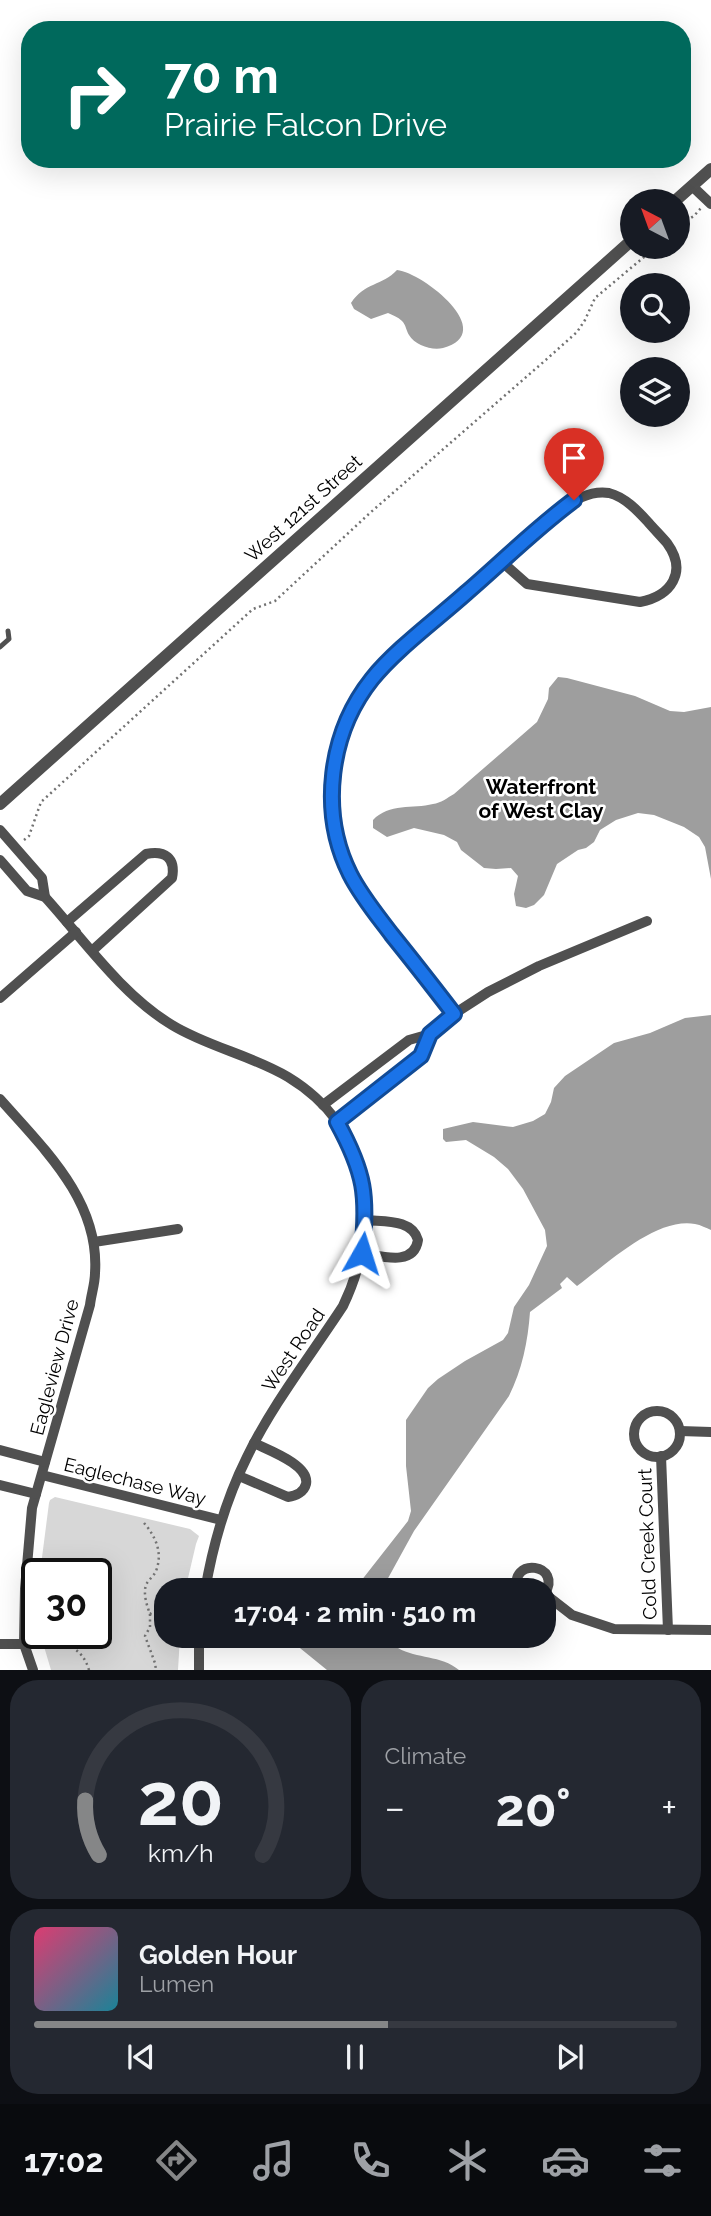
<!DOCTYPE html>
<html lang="en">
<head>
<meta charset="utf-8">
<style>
  :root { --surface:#171b24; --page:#242831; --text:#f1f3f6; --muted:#9ea1a6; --line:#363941; --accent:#858687 }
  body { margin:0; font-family:Raleway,sans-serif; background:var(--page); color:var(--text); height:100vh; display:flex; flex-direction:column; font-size:26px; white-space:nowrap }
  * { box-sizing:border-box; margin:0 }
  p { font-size:23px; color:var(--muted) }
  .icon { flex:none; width:38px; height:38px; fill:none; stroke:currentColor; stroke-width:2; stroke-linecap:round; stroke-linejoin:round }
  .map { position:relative; height:1670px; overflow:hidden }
  .sheet { display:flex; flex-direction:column; gap:10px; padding:10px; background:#0d0f14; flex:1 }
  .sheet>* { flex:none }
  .guide { position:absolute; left:21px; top:21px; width:670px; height:147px; border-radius:28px; box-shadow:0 7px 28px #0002; background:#00695c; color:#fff; overflow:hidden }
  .needle { width:46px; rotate:319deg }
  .controls { position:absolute; left:620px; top:189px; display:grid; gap:14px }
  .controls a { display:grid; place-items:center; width:70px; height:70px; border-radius:50%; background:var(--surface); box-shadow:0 7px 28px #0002; font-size:35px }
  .speed { position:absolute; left:21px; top:1558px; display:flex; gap:14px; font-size:35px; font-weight:700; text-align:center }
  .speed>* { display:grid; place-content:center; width:91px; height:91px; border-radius:50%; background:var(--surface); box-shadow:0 7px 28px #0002; line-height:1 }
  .speed .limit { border:4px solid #111; border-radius:10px; background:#fff; color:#111 }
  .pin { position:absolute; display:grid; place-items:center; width:60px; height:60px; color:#fff; margin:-72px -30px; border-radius:50% 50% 50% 0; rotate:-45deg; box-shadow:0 0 7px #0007 }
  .pin .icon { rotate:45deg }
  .me { position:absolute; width:77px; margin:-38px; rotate:6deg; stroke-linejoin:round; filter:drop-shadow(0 0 5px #0008) }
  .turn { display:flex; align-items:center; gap:24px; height:147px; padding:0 28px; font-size:32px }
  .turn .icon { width:91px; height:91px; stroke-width:2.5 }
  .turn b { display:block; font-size:49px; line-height:60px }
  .big { font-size:52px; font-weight:700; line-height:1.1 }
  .sheet .widget { flex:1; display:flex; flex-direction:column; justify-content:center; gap:10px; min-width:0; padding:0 24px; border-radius:28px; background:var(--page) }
  .sheet .dial { align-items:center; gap:0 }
  .dial svg { height:182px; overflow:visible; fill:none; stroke:var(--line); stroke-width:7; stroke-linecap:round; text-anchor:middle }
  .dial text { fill:var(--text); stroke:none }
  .song { display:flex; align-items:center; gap:21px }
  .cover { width:84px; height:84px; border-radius:10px; background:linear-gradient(135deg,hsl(340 70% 55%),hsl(190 70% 35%)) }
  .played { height:7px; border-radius:4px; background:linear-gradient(90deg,var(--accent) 55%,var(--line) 55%) }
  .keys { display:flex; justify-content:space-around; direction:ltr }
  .heat { display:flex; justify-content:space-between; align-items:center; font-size:38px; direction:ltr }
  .sheet .tiles { flex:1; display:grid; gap:10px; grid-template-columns:1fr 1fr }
  .widget:last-child { grid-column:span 2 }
  .trip { position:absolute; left:154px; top:1578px; width:402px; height:70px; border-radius:28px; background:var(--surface); box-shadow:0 7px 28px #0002; font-weight:700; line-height:70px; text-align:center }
  .dock { display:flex; height:112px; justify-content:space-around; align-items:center; background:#090b0e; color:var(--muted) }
  .dock .icon { width:49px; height:49px }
  .dock .current { color:var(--accent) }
  .dock b { font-size:32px; color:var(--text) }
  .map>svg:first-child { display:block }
  .green { fill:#d7d7d7 }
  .water { fill:#9e9e9e }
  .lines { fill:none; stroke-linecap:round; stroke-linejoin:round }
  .path { stroke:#727272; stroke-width:2.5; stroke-dasharray:2 3.5; stroke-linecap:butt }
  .service { stroke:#505050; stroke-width:5 }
  .minor { stroke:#505050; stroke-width:10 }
  .tertiary { stroke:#505050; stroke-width:12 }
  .route-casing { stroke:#114b97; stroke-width:18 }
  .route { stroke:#1a73e8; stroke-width:12 }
  .labels { text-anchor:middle; stroke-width:5; stroke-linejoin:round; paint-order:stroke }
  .street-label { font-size:19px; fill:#000; stroke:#fff }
  .neighbourhood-label { font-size:21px; font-weight:bold; fill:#000; stroke:#fff }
</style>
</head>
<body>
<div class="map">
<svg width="711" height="1670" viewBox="0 0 711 1670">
  <rect width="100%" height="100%" fill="#fff"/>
  <polygon class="green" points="55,1497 190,1529 199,1536 196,1544 185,1591 166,1591 166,1636 180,1636 178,1670 51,1670 40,1633 96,1633 96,1573 40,1573 49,1503 50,1500"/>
  <g class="water">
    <path d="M397,270c27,3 102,63 46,78 -11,3 -28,-3 -34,-13 -3,-5 -3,-10 -7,-14 -4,-4 -10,-6 -14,-8l-17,6 -17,-10 -3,-6c14,-21 31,-17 46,-33z"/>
    <path d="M558,677l9,1 68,18 35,15 14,1 27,-5v172l-6,-32 -6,-10 -15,-10 -30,-12 -16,-2 -22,7 -16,10 -6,12 -8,6 -8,2 -21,14 -13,31 -10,10 -8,3 -10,-2 -2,-12 4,-18 -7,-8 -15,1 -12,-1 -23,-18 -4,-8 -13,-7 -30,-7 -27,9 -14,-9v-8c16,-17 40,-11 60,-16 8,-1 14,-6 21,-10l83,-72 11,-23 1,-11z"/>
    <path d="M711,1015v215c-5,-2 -10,-5 -16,-6 -39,-7 -88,40 -118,62l-10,-9 -7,7 2,4 -32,24c-2,29 -8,58 -21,84l-95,135 -33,60h-39l19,-10 47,-60 3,-10 -5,-45v-46l22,-32 10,-9 27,-18 38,-21 5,-7 6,-26 15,-22 18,-39 -2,-16 -22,-41 -15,-20 -14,-12 -28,-17 -20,2 -3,-3v-10l30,-7 40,5 20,-6 12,-7 6,-12 3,-14 11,-12 49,-33 36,-10 35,-15z"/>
    <path d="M280,1636h105c4,4 8,9 13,12 19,11 43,7 61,22h-132l-32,-26z"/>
  </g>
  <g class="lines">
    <g class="path">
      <polyline points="677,226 694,216 701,208"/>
      <polyline points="24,840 29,836 41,802 253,609 275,601 371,512 548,358 577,332 585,320 595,298 656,247"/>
      <path d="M144,1523c12,14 19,30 12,48 -2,5 -8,9 -10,14 -3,9 1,21 4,29l6,-4 10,-2"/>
      <polyline points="150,1614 150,1627 145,1636 155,1663 156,1670"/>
      <path d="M55,1633c13,15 27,14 34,37"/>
    </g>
    <polyline class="service" points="0,647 9,639 8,631"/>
    <g class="minor">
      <polyline points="692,186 711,204"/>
      <polyline points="0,830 42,878 45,897"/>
      <path d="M0,860l27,31 18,6c38,42 77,98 127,128 36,22 79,30 116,52 84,51 95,146 55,229 -32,49 -71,99 -96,151 -21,42 -34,87 -42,134"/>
      <path d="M67,922l79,-68c19,-4 30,4 26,24l-79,72"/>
      <polyline points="0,998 76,932"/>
      <path d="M454,1014c-42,-53 -109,-124 -121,-191 -4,-19 -1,-40 2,-58 7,-41 24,-73 53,-103l170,-150c15,-11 31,-22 51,-19 16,4 29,18 39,29 6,7 13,14 19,21 21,29 4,53 -27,59l-113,-18 -25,-22"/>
      <path d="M0,1099c44,50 100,102 95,174 0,11 -4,22 -5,32l-58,203 -7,81 -1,55 9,26"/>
      <polyline points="323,1105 409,1040 430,1034 454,1014 488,992 539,966 647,921"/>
      <polyline points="337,1122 421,1056 430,1034"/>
      <polyline points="94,1242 178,1229"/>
      <path d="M362,1253c19,3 52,14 56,-13 -6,-21 -33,-18 -52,-20"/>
      <circle cx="657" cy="1434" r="23"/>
      <polyline points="680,1431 711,1432"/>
      <polyline points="0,1450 45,1462"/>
      <polyline points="661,1456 668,1630"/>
      <polyline points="42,1475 221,1520"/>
      <path d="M239,1476l49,21c8,-1 16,-5 18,-13 4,-19 -38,-34 -52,-41"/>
      <polyline points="0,1485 36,1494"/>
      <path d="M518,1591c-11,-35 47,-28 26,4"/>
      <polyline points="545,1594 572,1615 614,1629 711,1630"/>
      <polyline points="0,1644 24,1644"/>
      <polyline points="199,1670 199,1636"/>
    </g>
    <g class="tertiary">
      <polyline points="675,201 711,169"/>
      <polyline points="0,804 632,240"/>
    </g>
  </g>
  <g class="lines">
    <defs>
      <path id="route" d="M362,1253c6,-57 3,-80 -25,-131l84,-66 9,-22 24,-20c-20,-26 -41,-53 -62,-79 -15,-20 -31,-39 -42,-61 -31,-62 -21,-141 22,-195 23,-29 65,-60 94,-86 36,-31 70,-65 108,-93"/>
    </defs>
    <use href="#route" class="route-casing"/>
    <use href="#route" class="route"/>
  </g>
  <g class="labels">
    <g class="street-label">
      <text transform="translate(303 508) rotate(-42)" y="7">West 121st Street</text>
      <text transform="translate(293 1350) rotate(-56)" y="7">West Road</text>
      <text transform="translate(54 1367) rotate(-75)" y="7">Eagleview Drive</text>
      <text transform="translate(135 1481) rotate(14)" y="7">Eaglechase Way</text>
      <text transform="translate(647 1544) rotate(-92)" y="7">Cold Creek Court</text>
    </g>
    <g class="neighbourhood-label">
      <text x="541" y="794">Waterfront<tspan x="541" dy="24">of West Clay</tspan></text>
    </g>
  </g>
</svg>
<div class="controls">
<a><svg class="needle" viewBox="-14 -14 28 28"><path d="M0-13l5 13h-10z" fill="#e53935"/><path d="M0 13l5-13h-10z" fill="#9ea1a6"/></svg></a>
<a><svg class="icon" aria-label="search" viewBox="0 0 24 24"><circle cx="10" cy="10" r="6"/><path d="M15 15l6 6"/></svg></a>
<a><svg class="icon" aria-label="layers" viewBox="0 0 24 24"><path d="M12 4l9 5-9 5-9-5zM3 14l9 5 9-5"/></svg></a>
</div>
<div class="speed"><div class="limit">30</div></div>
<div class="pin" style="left:574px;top:500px;background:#d93025"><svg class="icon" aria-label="arrive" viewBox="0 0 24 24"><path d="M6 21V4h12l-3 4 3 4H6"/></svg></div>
<svg class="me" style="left:362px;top:1253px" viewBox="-20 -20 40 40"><path d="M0-17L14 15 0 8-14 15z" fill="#1a73e8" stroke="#fff" stroke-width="4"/></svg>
<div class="trip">17:04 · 2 min · 510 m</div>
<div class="guide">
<div class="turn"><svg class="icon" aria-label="right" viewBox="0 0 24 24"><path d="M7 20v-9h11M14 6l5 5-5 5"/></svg><div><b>70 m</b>Prairie Falcon Drive</div></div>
</div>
</div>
<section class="sheet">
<div class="tiles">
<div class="widget dial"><svg viewBox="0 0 100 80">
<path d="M14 69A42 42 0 1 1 86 69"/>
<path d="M14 69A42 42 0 0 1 8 45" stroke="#858687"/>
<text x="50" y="56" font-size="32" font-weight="700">20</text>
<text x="50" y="72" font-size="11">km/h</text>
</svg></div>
<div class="widget"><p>Climate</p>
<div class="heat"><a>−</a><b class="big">20°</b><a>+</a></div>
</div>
<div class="widget">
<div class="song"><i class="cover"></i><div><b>Golden Hour</b><p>Lumen</p></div></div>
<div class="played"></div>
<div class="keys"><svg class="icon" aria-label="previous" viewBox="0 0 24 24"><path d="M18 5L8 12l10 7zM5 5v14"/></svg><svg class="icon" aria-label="pause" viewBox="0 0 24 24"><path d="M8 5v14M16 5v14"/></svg><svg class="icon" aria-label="next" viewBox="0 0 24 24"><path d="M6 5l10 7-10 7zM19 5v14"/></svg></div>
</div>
</div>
</section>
<nav class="dock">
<b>17:02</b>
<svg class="icon current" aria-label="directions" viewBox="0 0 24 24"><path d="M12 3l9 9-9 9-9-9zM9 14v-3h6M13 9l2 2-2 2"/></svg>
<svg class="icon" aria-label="music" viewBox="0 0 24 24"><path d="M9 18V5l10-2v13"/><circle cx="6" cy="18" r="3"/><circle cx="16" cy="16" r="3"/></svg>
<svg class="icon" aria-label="phone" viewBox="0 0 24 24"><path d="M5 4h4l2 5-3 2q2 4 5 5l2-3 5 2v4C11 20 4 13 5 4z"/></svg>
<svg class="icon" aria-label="climate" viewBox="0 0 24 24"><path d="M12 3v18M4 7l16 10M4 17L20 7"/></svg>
<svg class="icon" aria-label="car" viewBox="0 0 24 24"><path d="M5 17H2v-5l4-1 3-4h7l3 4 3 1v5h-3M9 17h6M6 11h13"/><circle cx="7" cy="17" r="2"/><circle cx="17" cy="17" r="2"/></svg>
<svg class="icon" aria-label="filters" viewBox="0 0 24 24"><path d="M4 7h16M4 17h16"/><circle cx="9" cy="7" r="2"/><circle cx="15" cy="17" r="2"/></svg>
</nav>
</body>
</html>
